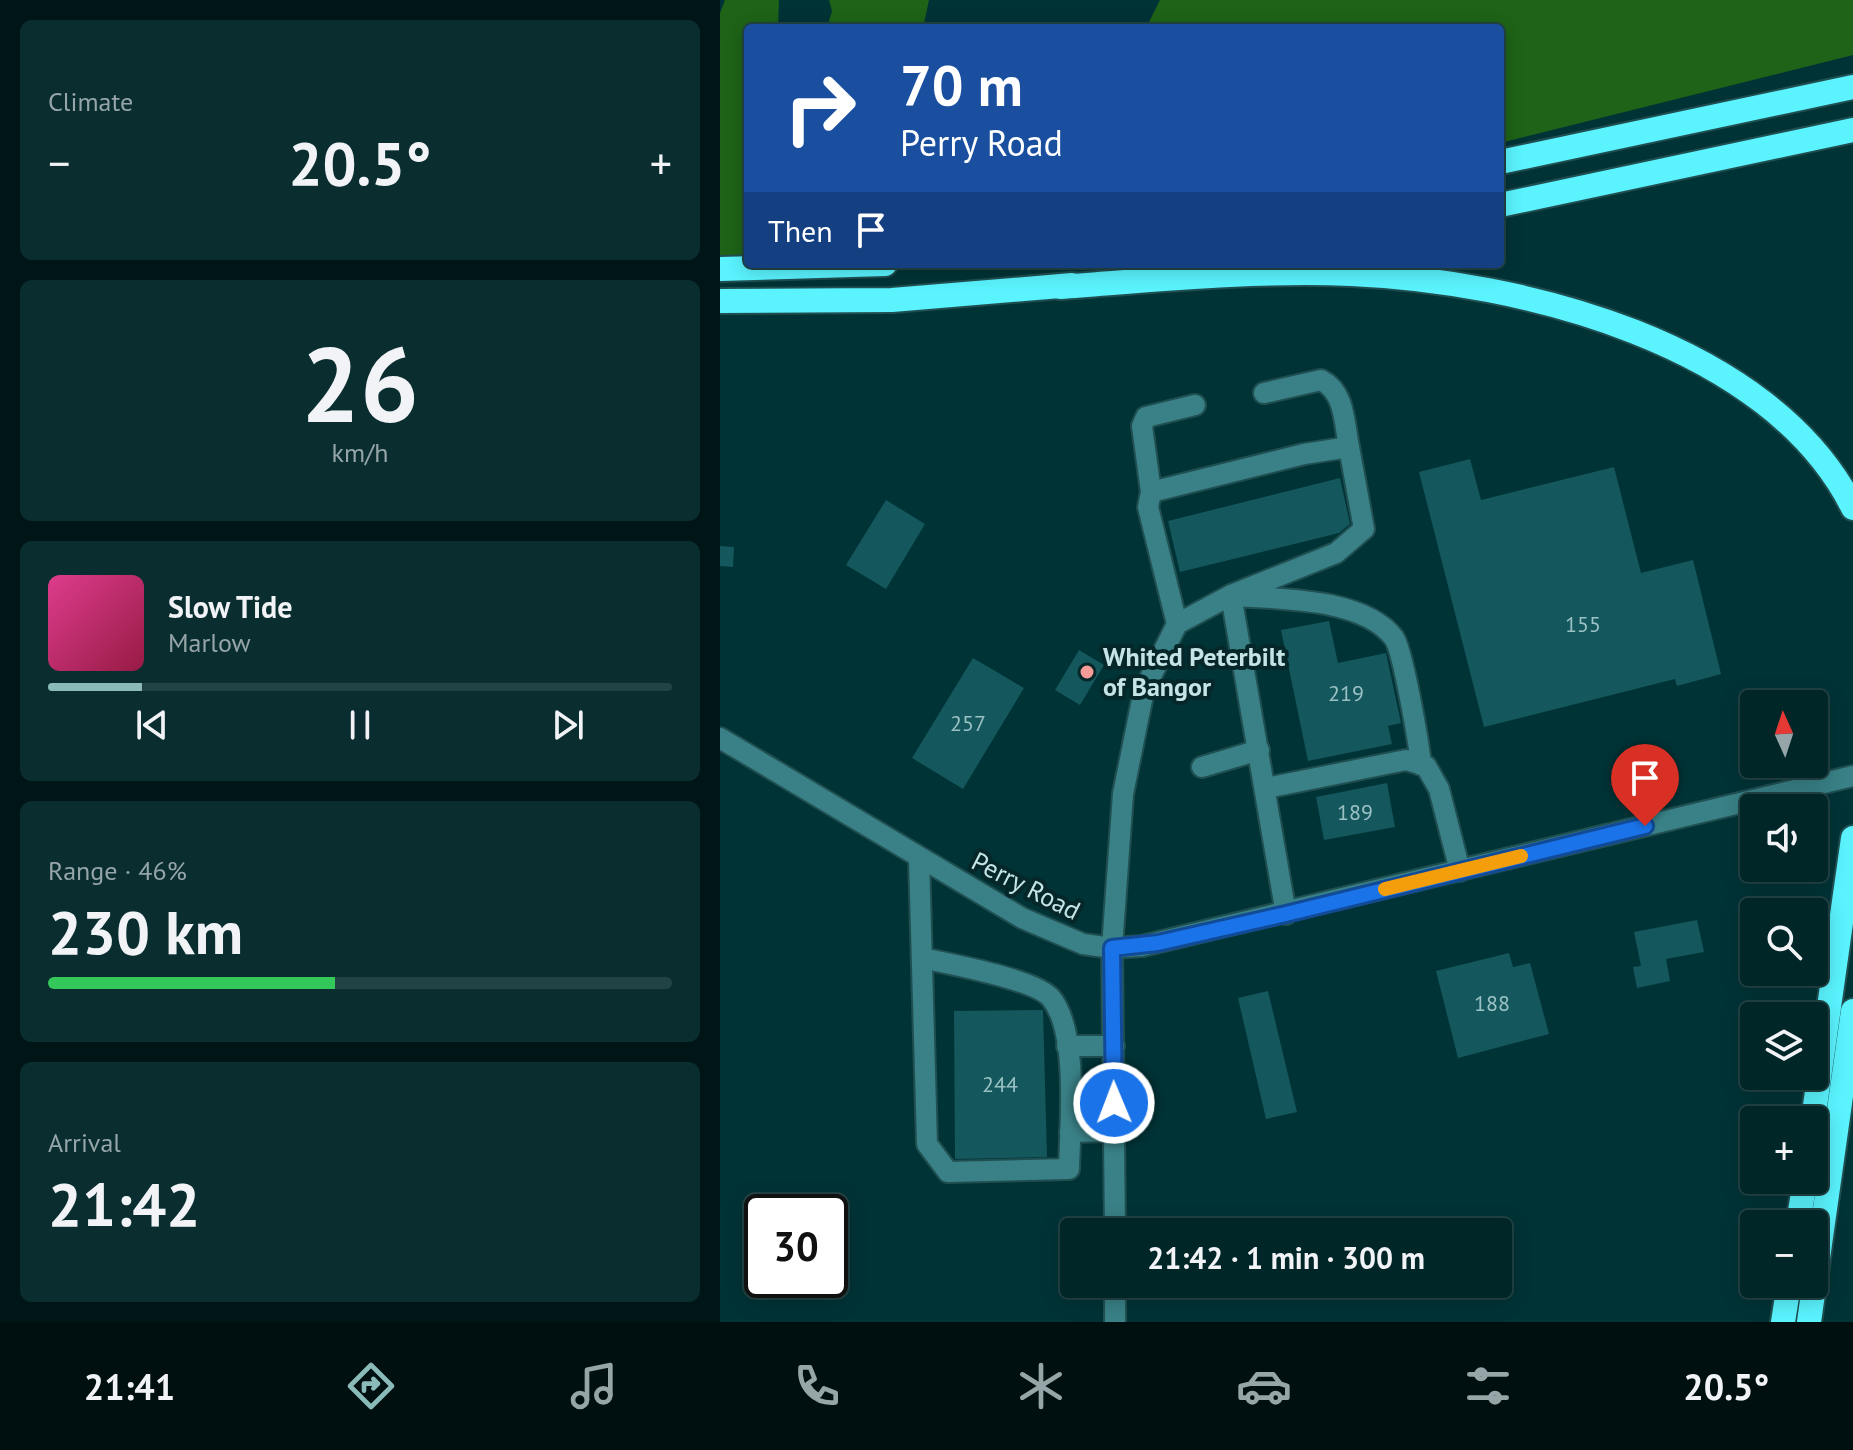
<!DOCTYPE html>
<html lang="en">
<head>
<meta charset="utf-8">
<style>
  :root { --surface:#002628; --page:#0a2e30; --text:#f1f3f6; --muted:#95a5a8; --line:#224345; --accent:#8bbbb9 }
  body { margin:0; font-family:"PT Sans",sans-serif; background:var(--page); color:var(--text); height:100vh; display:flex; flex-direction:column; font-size:30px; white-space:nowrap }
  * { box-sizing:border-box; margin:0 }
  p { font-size:26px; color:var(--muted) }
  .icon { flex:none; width:44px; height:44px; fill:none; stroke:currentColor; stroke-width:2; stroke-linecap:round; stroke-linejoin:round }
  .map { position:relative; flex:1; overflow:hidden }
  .side { display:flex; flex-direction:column; gap:20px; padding:20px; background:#001516; width:720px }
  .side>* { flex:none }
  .hud { position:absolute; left:24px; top:24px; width:760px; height:244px; border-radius:8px; box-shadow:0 4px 20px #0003,0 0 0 2px var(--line); background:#1a4fa0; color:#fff; overflow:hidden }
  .needle { width:52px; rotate:357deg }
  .buttons { position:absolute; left:1020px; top:690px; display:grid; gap:16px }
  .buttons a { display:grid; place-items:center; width:88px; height:88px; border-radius:8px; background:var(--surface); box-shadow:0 4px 20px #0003,0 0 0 2px var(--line); font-size:40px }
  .speed { position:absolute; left:24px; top:1194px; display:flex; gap:16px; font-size:40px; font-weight:700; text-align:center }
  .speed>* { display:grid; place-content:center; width:104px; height:104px; border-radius:50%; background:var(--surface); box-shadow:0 4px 20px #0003,0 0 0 2px var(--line); line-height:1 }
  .speed .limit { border:4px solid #111; border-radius:12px; background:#fff; color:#111 }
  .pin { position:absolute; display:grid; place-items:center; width:68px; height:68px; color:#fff; margin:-82px -34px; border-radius:50% 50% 50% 0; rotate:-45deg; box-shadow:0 0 8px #0007 }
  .pin .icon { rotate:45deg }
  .me { position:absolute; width:88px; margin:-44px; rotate:359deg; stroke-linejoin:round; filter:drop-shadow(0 0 6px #0008) }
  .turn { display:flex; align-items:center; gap:28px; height:168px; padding:0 24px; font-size:36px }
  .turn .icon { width:104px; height:104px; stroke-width:2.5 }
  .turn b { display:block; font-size:56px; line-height:68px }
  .then { display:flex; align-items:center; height:76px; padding:0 24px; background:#0003; gap:16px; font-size:30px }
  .big { font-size:60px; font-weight:800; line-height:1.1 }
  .side .widget { flex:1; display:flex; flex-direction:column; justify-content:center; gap:12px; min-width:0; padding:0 28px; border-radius:12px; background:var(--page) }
  .side .dial { align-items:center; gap:0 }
  .dial b { font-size:104px; line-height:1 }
  .song { display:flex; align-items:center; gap:24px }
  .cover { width:96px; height:96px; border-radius:12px; background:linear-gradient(135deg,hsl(330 70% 55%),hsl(340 70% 35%)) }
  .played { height:8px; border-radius:4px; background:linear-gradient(90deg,var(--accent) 15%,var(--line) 15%) }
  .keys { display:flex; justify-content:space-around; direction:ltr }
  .heat { display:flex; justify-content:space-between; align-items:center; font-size:44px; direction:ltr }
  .charge { height:12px; border-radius:6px; background:linear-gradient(90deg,#34c759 46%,var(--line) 0) }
  .trip { position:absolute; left:340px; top:1218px; width:452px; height:80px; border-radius:8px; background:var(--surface); box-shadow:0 4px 20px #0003,0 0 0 2px var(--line); font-weight:800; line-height:80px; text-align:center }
  .menu { display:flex; height:128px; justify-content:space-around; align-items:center; background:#000f10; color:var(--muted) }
  .menu .icon { width:56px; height:56px }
  .menu .selected { color:var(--accent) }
  .menu b { font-size:36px; color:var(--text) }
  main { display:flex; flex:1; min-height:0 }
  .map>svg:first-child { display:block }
  .forest { fill:#1e6317 }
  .building { fill:#14575c }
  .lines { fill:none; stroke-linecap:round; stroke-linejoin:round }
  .minor-casing { stroke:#204f52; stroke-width:24 }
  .highway-casing { stroke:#204f52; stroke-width:28 }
  .minor { stroke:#398186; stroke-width:20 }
  .highway { stroke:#5af3fe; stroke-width:24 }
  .route-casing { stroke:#114b97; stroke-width:20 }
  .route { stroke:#1a73e8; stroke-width:14 }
  .slow { stroke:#f59e0b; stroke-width:14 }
  .poi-dot { fill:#f59b98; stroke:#052729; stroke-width:3 }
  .labels { text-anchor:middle; stroke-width:8; stroke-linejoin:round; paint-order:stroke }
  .number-label { font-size:22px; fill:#9ac1c4 }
  .poi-label { font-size:26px; font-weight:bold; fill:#c6e4e6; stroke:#052729; text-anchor:start }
  .street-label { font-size:26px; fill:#c6e4e6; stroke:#052729 }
</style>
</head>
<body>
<main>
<section class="side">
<div class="widget"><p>Climate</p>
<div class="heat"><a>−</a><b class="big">20.5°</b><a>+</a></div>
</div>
<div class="widget dial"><b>26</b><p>km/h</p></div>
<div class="widget">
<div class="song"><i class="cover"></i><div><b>Slow Tide</b><p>Marlow</p></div></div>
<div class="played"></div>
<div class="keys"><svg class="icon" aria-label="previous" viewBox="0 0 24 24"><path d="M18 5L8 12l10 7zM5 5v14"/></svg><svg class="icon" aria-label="pause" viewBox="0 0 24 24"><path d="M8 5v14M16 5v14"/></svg><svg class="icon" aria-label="next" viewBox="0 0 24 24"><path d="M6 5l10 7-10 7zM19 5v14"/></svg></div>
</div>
<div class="widget"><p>Range · 46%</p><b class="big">230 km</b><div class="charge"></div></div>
<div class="widget"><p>Arrival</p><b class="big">21:42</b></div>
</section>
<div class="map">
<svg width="1133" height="1322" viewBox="0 0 1133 1322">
  <rect width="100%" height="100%" fill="#003336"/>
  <g class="forest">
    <polygon points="5,0 59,0 58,28 28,28 28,255 0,255 0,13"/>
    <polygon points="109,0 209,0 203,28 107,28 112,11"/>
    <polygon points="440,0 1133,0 1133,55 780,143 780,28 426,28"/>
  </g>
  <g class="building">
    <polygon points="750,459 761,500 894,467 921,573 973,560 1001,674 957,686 955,679 764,727 699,472"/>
    <polygon points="620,478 630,524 619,533 460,572 448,521"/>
    <polygon points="166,500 205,524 166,589 126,565"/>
    <polygon points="0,546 14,547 13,567 0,566"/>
    <polygon points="609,621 618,663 666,653 681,723 668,726 672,744 588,761 561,630"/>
    <polygon points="359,650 384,665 360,705 335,690"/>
    <polygon points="253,658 304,688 243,789 192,758"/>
    <polygon points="667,783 675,827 604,840 596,797"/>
    <polygon points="977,920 984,952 946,959 950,981 917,988 913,967 921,966 914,932"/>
    <polygon points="789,953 793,967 810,963 829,1034 738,1058 716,971"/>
    <polygon points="548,991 577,1112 546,1119 518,998"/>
    <polygon points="323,1010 327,1157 235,1159 234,1011"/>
  </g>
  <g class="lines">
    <defs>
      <g id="minor">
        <path d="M544,393l57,-13c24,12 23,42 28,67"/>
        <polyline points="431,492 422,426 426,417 475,405"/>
        <path d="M515,596c46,3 129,2 159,42 9,13 25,106 27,127"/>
        <polyline points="457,624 428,507 431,492 584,454 629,447 644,529 616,553 511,595"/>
        <polyline points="0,738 302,918 363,944 392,948 422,946 1133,776"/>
        <polyline points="482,767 539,750"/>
        <polyline points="546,788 686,760 706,766 719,789 740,871"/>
        <path d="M199,858l8,286 21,28 121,-3c1,-44 10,-137 -18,-171 -16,-19 -102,-34 -129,-40"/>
        <polyline points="347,1046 394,1046"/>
        <polyline points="350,1132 395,1131"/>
        <polyline points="395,1232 392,948 403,794 424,690 457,624 511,595 566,914"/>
        <polyline points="395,1284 395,1322"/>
      </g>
      <g id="highway">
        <polyline points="780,162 1133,87"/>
        <polyline points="780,205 1133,130"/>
        <polyline points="0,269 165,264"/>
        <path d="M340,287c96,-7 194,-17 291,-13 169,7 420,69 502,234"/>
        <polyline points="0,301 172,300 352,285"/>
        <polyline points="1093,1120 1133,838"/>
        <polyline points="1078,1224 1085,1180"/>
        <polyline points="1063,1322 1069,1284"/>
        <polyline points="1089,1322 1133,1011"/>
      </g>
    </defs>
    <use href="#minor" class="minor-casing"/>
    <use href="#highway" class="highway-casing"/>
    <use href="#minor" class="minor"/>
    <use href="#highway" class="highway"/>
  </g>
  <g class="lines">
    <defs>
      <polyline id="route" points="394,1103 392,948 438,943 566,914 925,826"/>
    </defs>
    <use href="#route" class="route-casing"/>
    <use href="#route" class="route"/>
    <polyline class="slow" points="665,889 801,856"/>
  </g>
  <circle class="poi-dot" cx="367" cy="672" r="8"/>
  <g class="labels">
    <g class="number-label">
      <text x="863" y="632">155</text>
      <text x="626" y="701">219</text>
      <text x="248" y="731">257</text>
      <text x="635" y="820">189</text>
      <text x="772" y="1011">188</text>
      <text x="280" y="1092">244</text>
    </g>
    <g class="poi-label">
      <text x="383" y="666">Whited Peterbilt<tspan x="383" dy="30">of Bangor</tspan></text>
    </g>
    <g class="street-label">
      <text transform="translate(306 886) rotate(27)" y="9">Perry Road</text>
    </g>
  </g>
</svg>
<div class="buttons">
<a><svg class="needle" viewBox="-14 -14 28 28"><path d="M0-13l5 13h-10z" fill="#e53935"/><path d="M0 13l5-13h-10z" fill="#95a5a8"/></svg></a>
<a><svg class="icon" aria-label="sound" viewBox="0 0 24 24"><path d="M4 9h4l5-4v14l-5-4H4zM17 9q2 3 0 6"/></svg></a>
<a><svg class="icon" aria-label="search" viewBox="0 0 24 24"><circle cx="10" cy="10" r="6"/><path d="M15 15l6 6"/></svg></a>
<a><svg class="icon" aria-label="layers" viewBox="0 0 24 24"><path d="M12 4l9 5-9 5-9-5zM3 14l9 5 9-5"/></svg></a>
<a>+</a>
<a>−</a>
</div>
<div class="speed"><div class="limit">30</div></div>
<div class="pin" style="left:925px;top:826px;background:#d93025"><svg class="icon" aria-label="arrive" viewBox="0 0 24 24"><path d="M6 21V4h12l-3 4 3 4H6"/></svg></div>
<svg class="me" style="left:394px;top:1103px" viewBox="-20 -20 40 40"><circle r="17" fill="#1a73e8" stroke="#fff" stroke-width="3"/><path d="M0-11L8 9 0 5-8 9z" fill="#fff"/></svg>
<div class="trip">21:42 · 1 min · 300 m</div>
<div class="hud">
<div class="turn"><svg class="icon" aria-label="right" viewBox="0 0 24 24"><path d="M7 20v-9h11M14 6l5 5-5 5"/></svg><div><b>70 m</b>Perry Road</div></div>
<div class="then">Then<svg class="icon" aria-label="arrive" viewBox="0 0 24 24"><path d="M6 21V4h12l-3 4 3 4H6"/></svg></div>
</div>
</div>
</main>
<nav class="menu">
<b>21:41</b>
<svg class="icon selected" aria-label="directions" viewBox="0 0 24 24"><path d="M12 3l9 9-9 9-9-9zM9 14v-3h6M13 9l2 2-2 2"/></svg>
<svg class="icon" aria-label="music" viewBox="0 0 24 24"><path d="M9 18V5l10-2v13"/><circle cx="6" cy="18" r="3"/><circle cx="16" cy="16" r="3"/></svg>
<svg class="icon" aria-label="phone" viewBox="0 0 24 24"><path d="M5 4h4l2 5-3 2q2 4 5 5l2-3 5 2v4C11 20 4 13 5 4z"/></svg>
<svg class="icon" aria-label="climate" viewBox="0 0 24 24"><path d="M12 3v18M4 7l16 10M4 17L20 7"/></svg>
<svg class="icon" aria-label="car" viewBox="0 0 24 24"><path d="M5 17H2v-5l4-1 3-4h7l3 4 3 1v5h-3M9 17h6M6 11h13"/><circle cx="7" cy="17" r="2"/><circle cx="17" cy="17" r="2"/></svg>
<svg class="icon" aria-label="filters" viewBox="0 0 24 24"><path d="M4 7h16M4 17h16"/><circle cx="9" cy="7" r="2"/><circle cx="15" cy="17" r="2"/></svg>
<b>20.5°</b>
</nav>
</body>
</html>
